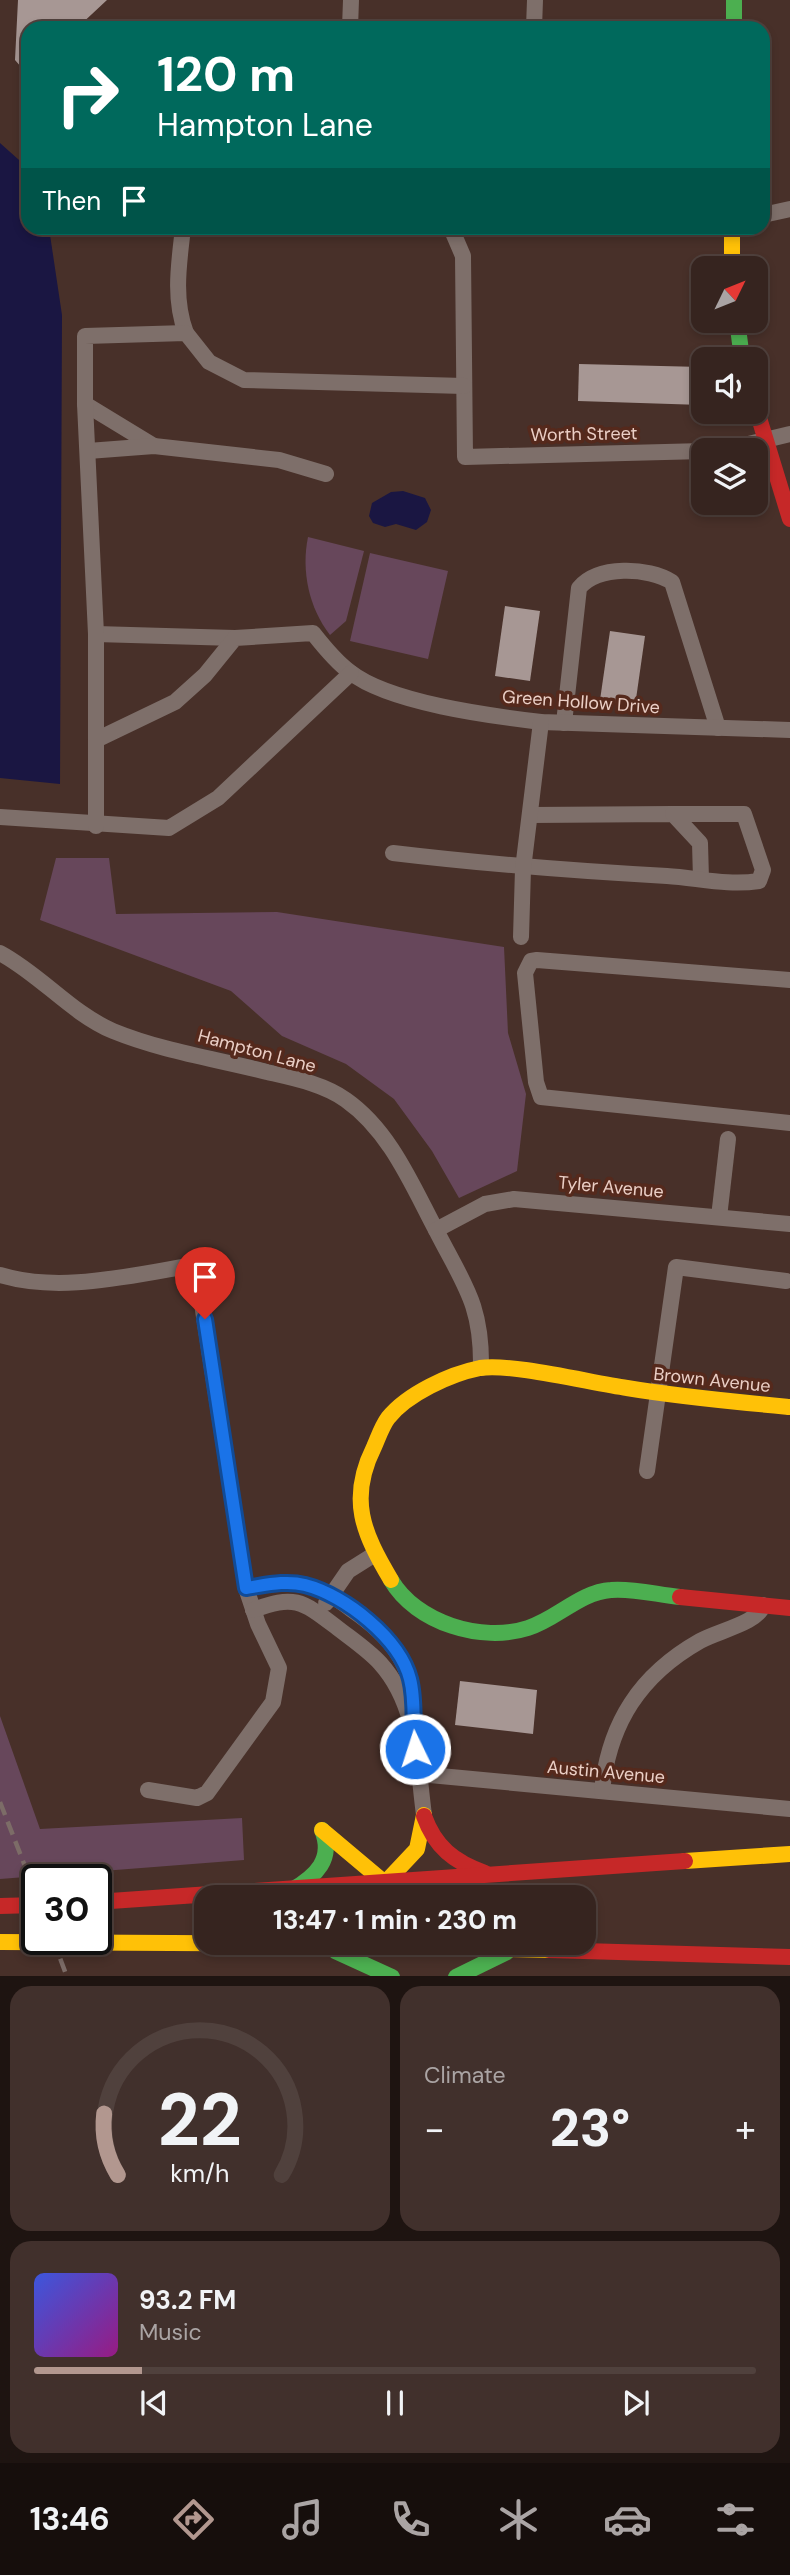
<!DOCTYPE html>
<html lang="en">
<head>
<meta charset="utf-8">
<style>
  :root { --surface:#36241f; --page:#41302c; --text:#f1f3f6; --muted:#aaa4a4; --line:#50413d; --accent:#b2978f }
  body { margin:0; font-family:"DM Sans",sans-serif; background:var(--page); color:var(--text); height:100vh; display:flex; flex-direction:column; font-size:26px; white-space:nowrap }
  * { box-sizing:border-box; margin:0 }
  p { font-size:23px; color:var(--muted) }
  .icon { flex:none; width:38px; height:38px; fill:none; stroke:currentColor; stroke-width:2; stroke-linecap:round; stroke-linejoin:round }
  .map { position:relative; height:1976px; overflow:hidden }
  .drawer { display:flex; flex-direction:column; gap:10px; padding:10px; background:#1e1411; flex:1 }
  .drawer>* { flex:none }
  .top-card { position:absolute; left:21px; top:21px; width:749px; height:214px; border-radius:21px; box-shadow:0 4px 10px #0003,0 0 0 2px var(--line); background:#00695c; color:#fff; overflow:hidden }
  .needle { width:46px; rotate:47deg }
  .buttons { position:absolute; left:691px; top:256px; display:grid; gap:14px }
  .buttons a { display:grid; place-items:center; width:77px; height:77px; border-radius:14px; background:var(--surface); box-shadow:0 4px 10px #0003,0 0 0 2px var(--line); font-size:35px }
  .speed { position:absolute; left:21px; top:1864px; display:flex; gap:14px; font-size:35px; font-weight:700; text-align:center }
  .speed>* { display:grid; place-content:center; width:91px; height:91px; border-radius:50%; background:var(--surface); box-shadow:0 4px 10px #0003,0 0 0 2px var(--line); line-height:1 }
  .speed .limit { border:4px solid #111; border-radius:10px; background:#fff; color:#111 }
  .pin { position:absolute; display:grid; place-items:center; width:60px; height:60px; color:#fff; margin:-72px -30px; border-radius:50% 50% 50% 0; rotate:-45deg; box-shadow:0 0 7px #0007 }
  .pin .icon { rotate:45deg }
  .me { position:absolute; width:77px; margin:-38px; rotate:356deg; stroke-linejoin:round; filter:drop-shadow(0 0 5px #0008) }
  .turn { display:flex; align-items:center; gap:24px; height:147px; padding:0 21px; font-size:32px }
  .turn .icon { width:91px; height:91px; stroke-width:2.5 }
  .turn b { display:block; font-size:49px; line-height:60px }
  .then { display:flex; align-items:center; height:66px; padding:0 21px; background:#0003; gap:14px; font-size:26px }
  .big { font-size:52px; font-weight:800; line-height:1.1 }
  .drawer .tile { flex:1; display:flex; flex-direction:column; justify-content:center; gap:10px; min-width:0; padding:0 24px; border-radius:21px; background:var(--page) }
  .drawer .dial { align-items:center; gap:0 }
  .dial svg { height:182px; overflow:visible; fill:none; stroke:var(--line); stroke-width:7; stroke-linecap:round; text-anchor:middle }
  .dial text { fill:var(--text); stroke:none }
  .song { display:flex; align-items:center; gap:21px }
  .cover { width:84px; height:84px; border-radius:10px; background:linear-gradient(135deg,hsl(230 70% 55%),hsl(310 70% 35%)) }
  .played { height:7px; border-radius:4px; background:linear-gradient(90deg,var(--accent) 15%,var(--line) 15%) }
  .keys { display:flex; justify-content:space-around; direction:ltr }
  .heat { display:flex; justify-content:space-between; align-items:center; font-size:38px; direction:ltr }
  .drawer .tiles { flex:1; display:grid; gap:10px; grid-template-columns:1fr 1fr }
  .tile:last-child { grid-column:span 2 }
  .trip { position:absolute; left:194px; top:1885px; width:402px; height:70px; border-radius:21px; background:var(--surface); box-shadow:0 4px 10px #0003,0 0 0 2px var(--line); font-weight:800; line-height:70px; text-align:center }
  .dock { display:flex; height:112px; justify-content:space-around; align-items:center; background:#160e0c; color:var(--muted) }
  .dock .icon { width:49px; height:49px }
  .dock .on { color:var(--accent) }
  .dock b { font-size:32px; color:var(--text) }
  .map>svg:first-child { display:block }
  .green { fill:#67475b }
  .water { fill:#1a1642 }
  .building { fill:#a79794 }
  .lines { fill:none; stroke-linecap:round; stroke-linejoin:round }
  .street { stroke:#7e6f6a; stroke-width:16 }
  .fast { stroke:#4caf50; stroke-width:16 }
  .slow { stroke:#ffc107; stroke-width:16 }
  .jam { stroke:#c62828; stroke-width:16 }
  .rail { stroke:#7c6c67; stroke-width:4.5; stroke-dasharray:14 7; stroke-linecap:butt }
  .route-casing { stroke:#114b97; stroke-width:18 }
  .route { stroke:#1a73e8; stroke-width:12 }
  .labels { text-anchor:middle; stroke-width:7; stroke-linejoin:round; paint-order:stroke }
  .street-label { font-size:18px; fill:#ebcfc6; stroke:#55291c }
</style>
</head>
<body>
<div class="map">
<svg width="790" height="1977" viewBox="0 0 790 1977">
  <rect width="100%" height="100%" fill="#483029"/>
  <g class="green">
    <path d="M308,537l56,14 -18,70 -16,14c-21,-27 -29,-64 -22,-98z"/>
    <polygon points="370,553 448,571 428,659 350,641"/>
    <polygon points="56,858 109,858 116,914 277,912 504,947 508,1033 526,1094 517,1171 459,1198 432,1151 394,1099 346,1064 282,1036 231,991 40,920"/>
    <polygon points="0,1716 40,1829 242,1818 244,1860 0,1879"/>
  </g>
  <g class="water">
    <polygon points="0,143 28,168 28,228 49,228 62,315 60,784 0,778"/>
    <polygon points="403,491 425,498 431,510 427,522 416,530 396,524 385,527 373,523 369,516 372,503 391,492"/>
  </g>
  <g class="building">
    <polygon points="18,0 107,0 77,28 28,28 28,75 15,60"/>
    <polygon points="579,364 702,367 702,405 578,401"/>
    <polygon points="505,606 540,611 530,681 495,676"/>
    <polygon points="610,631 645,636 635,706 600,700"/>
    <polygon points="460,1681 537,1690 533,1734 455,1725"/>
  </g>
  <g class="lines">
    <g class="street">
      <polyline points="350,28 351,0"/>
      <polyline points="534,28 535,0"/>
      <polyline points="763,215 790,209"/>
      <path d="M183,228c-4,35 -10,71 3,105"/>
      <polyline points="451,228 463,256 465,457 704,451"/>
      <polyline points="85,404 154,446"/>
      <polyline points="724,450 790,434"/>
      <polyline points="88,451 154,446 279,460 326,474"/>
      <polyline points="96,634 235,638"/>
      <path d="M564,723l15,-135c19,-23 69,-21 93,-6l46,146"/>
      <path d="M96,740l79,-38 30,-27 30,-37 78,-5c11,14 23,29 37,39 39,31 141,44 191,50l249,8"/>
      <polyline points="531,815 673,814 700,843 701,879"/>
      <polyline points="0,817 169,828 218,798 351,673"/>
      <polyline points="96,826 96,634 85,404 85,336 186,333 209,362 244,380 464,386"/>
      <path d="M393,853c92,11 182,18 274,23 31,2 61,10 92,5l4,-11 -19,-56h-71"/>
      <polyline points="521,937 523,869 541,722"/>
      <path d="M0,953c41,22 71,60 113,78 49,20 103,28 154,41 26,6 57,12 79,28 44,31 66,85 90,130 28,55 46,74 45,138"/>
      <polyline points="790,980 537,960 531,961 525,973 536,1082 541,1097 790,1123"/>
      <polyline points="719,1217 728,1139"/>
      <polyline points="436,1230 485,1204 514,1199 790,1224"/>
      <path d="M0,1275c63,19 133,-1 196,-10l50,323 12,36 21,44 -6,34 -66,91 -10,5 -49,-8"/>
      <polyline points="647,1471 676,1267 786,1281"/>
      <path d="M246,1588c20,-3 40,-7 59,-3 18,4 33,14 47,25 38,26 64,56 61,105"/>
      <polyline points="326,1603 348,1571 375,1554"/>
      <path d="M253,1610c41,-15 48,-10 82,16 15,12 32,23 45,37 38,42 37,100 44,152"/>
      <polyline points="419,1774 790,1809"/>
      <path d="M602,1791c7,-68 38,-116 98,-150 17,-10 59,-18 63,-36"/>
    </g>
    <g class="fast">
      <polyline points="734,0 734,28"/>
      <polyline points="737,320 742,359"/>
      <path d="M391,1580c25,43 91,63 137,48 29,-9 52,-36 83,-38 22,-2 47,5 69,7"/>
      <path d="M292,1890c24,-14 42,-31 30,-60"/>
      <polyline points="335,1951 392,1977"/>
      <polyline points="456,1977 507,1952"/>
    </g>
    <g class="slow">
      <polyline points="732,228 732,268"/>
      <path d="M391,1580c-28,-47 -43,-81 -17,-133 4,-9 8,-21 14,-29 19,-24 62,-44 92,-50 32,-5 111,15 147,20 54,9 109,14 163,19"/>
      <polyline points="322,1830 385,1883 417,1849 424,1815"/>
      <polyline points="685,1861 790,1854"/>
      <polyline points="0,1942 316,1944 549,1950"/>
    </g>
    <g class="jam">
      <polyline points="756,408 790,519"/>
      <polyline points="680,1597 790,1608"/>
      <path d="M424,1816c11,31 30,46 61,57"/>
      <polyline points="96,1902 685,1861"/>
      <polyline points="0,1906 37,1905"/>
      <polyline points="549,1950 790,1957"/>
    </g>
    <g class="rail">
      <polyline points="0,1802 37,1897"/>
      <polyline points="53,1939 67,1977"/>
    </g>
  </g>
  <g class="lines">
    <defs>
      <path id="route" d="M205,1319l41,269c20,-3 40,-8 59,-3 40,10 95,54 105,94 6,23 2,47 5,70"/>
    </defs>
    <use href="#route" class="route-casing"/>
    <use href="#route" class="route"/>
  </g>
  <g class="labels">
    <g class="street-label">
      <text transform="translate(584 434) rotate(-1)" y="6">Worth Street</text>
      <text transform="translate(581 702) rotate(4)" y="6">Green Hollow Drive</text>
      <text transform="translate(257 1051) rotate(15)" y="6">Hampton Lane</text>
      <text transform="translate(611 1187) rotate(5)" y="6">Tyler Avenue</text>
      <text transform="translate(712 1380) rotate(6)" y="6">Brown Avenue</text>
      <text transform="translate(606 1772) rotate(5)" y="6">Austin Avenue</text>
    </g>
  </g>
</svg>
<div class="buttons">
<a><svg class="needle" viewBox="-14 -14 28 28"><path d="M0-13l5 13h-10z" fill="#e53935"/><path d="M0 13l5-13h-10z" fill="#aaa4a4"/></svg></a>
<a><svg class="icon" aria-label="sound" viewBox="0 0 24 24"><path d="M4 9h4l5-4v14l-5-4H4zM17 9q2 3 0 6"/></svg></a>
<a><svg class="icon" aria-label="layers" viewBox="0 0 24 24"><path d="M12 4l9 5-9 5-9-5zM3 14l9 5 9-5"/></svg></a>
</div>
<div class="speed"><div class="limit">30</div></div>
<div class="pin" style="left:205px;top:1319px;background:#d93025"><svg class="icon" aria-label="arrive" viewBox="0 0 24 24"><path d="M6 21V4h12l-3 4 3 4H6"/></svg></div>
<svg class="me" style="left:415px;top:1749px" viewBox="-20 -20 40 40"><circle r="17" fill="#1a73e8" stroke="#fff" stroke-width="3"/><path d="M0-11L8 9 0 5-8 9z" fill="#fff"/></svg>
<div class="trip">13:47 · 1 min · 230 m</div>
<div class="top-card">
<div class="turn"><svg class="icon" aria-label="right" viewBox="0 0 24 24"><path d="M7 20v-9h11M14 6l5 5-5 5"/></svg><div><b>120 m</b>Hampton Lane</div></div>
<div class="then">Then<svg class="icon" aria-label="arrive" viewBox="0 0 24 24"><path d="M6 21V4h12l-3 4 3 4H6"/></svg></div>
</div>
</div>
<section class="drawer">
<div class="tiles">
<div class="tile dial"><svg viewBox="0 0 100 80">
<path d="M14 69A42 42 0 1 1 86 69"/>
<path d="M14 69A42 42 0 0 1 8 42" stroke="#b2978f"/>
<text x="50" y="56" font-size="32" font-weight="700">22</text>
<text x="50" y="72" font-size="11">km/h</text>
</svg></div>
<div class="tile"><p>Climate</p>
<div class="heat"><a>−</a><b class="big">23°</b><a>+</a></div>
</div>
<div class="tile">
<div class="song"><i class="cover"></i><div><b>93.2 FM</b><p>Music</p></div></div>
<div class="played"></div>
<div class="keys"><svg class="icon" aria-label="previous" viewBox="0 0 24 24"><path d="M18 5L8 12l10 7zM5 5v14"/></svg><svg class="icon" aria-label="pause" viewBox="0 0 24 24"><path d="M8 5v14M16 5v14"/></svg><svg class="icon" aria-label="next" viewBox="0 0 24 24"><path d="M6 5l10 7-10 7zM19 5v14"/></svg></div>
</div>
</div>
</section>
<nav class="dock">
<b>13:46</b>
<svg class="icon on" aria-label="directions" viewBox="0 0 24 24"><path d="M12 3l9 9-9 9-9-9zM9 14v-3h6M13 9l2 2-2 2"/></svg>
<svg class="icon" aria-label="music" viewBox="0 0 24 24"><path d="M9 18V5l10-2v13"/><circle cx="6" cy="18" r="3"/><circle cx="16" cy="16" r="3"/></svg>
<svg class="icon" aria-label="phone" viewBox="0 0 24 24"><path d="M5 4h4l2 5-3 2q2 4 5 5l2-3 5 2v4C11 20 4 13 5 4z"/></svg>
<svg class="icon" aria-label="climate" viewBox="0 0 24 24"><path d="M12 3v18M4 7l16 10M4 17L20 7"/></svg>
<svg class="icon" aria-label="car" viewBox="0 0 24 24"><path d="M5 17H2v-5l4-1 3-4h7l3 4 3 1v5h-3M9 17h6M6 11h13"/><circle cx="7" cy="17" r="2"/><circle cx="17" cy="17" r="2"/></svg>
<svg class="icon" aria-label="filters" viewBox="0 0 24 24"><path d="M4 7h16M4 17h16"/><circle cx="9" cy="7" r="2"/><circle cx="15" cy="17" r="2"/></svg>
</nav>
</body>
</html>
